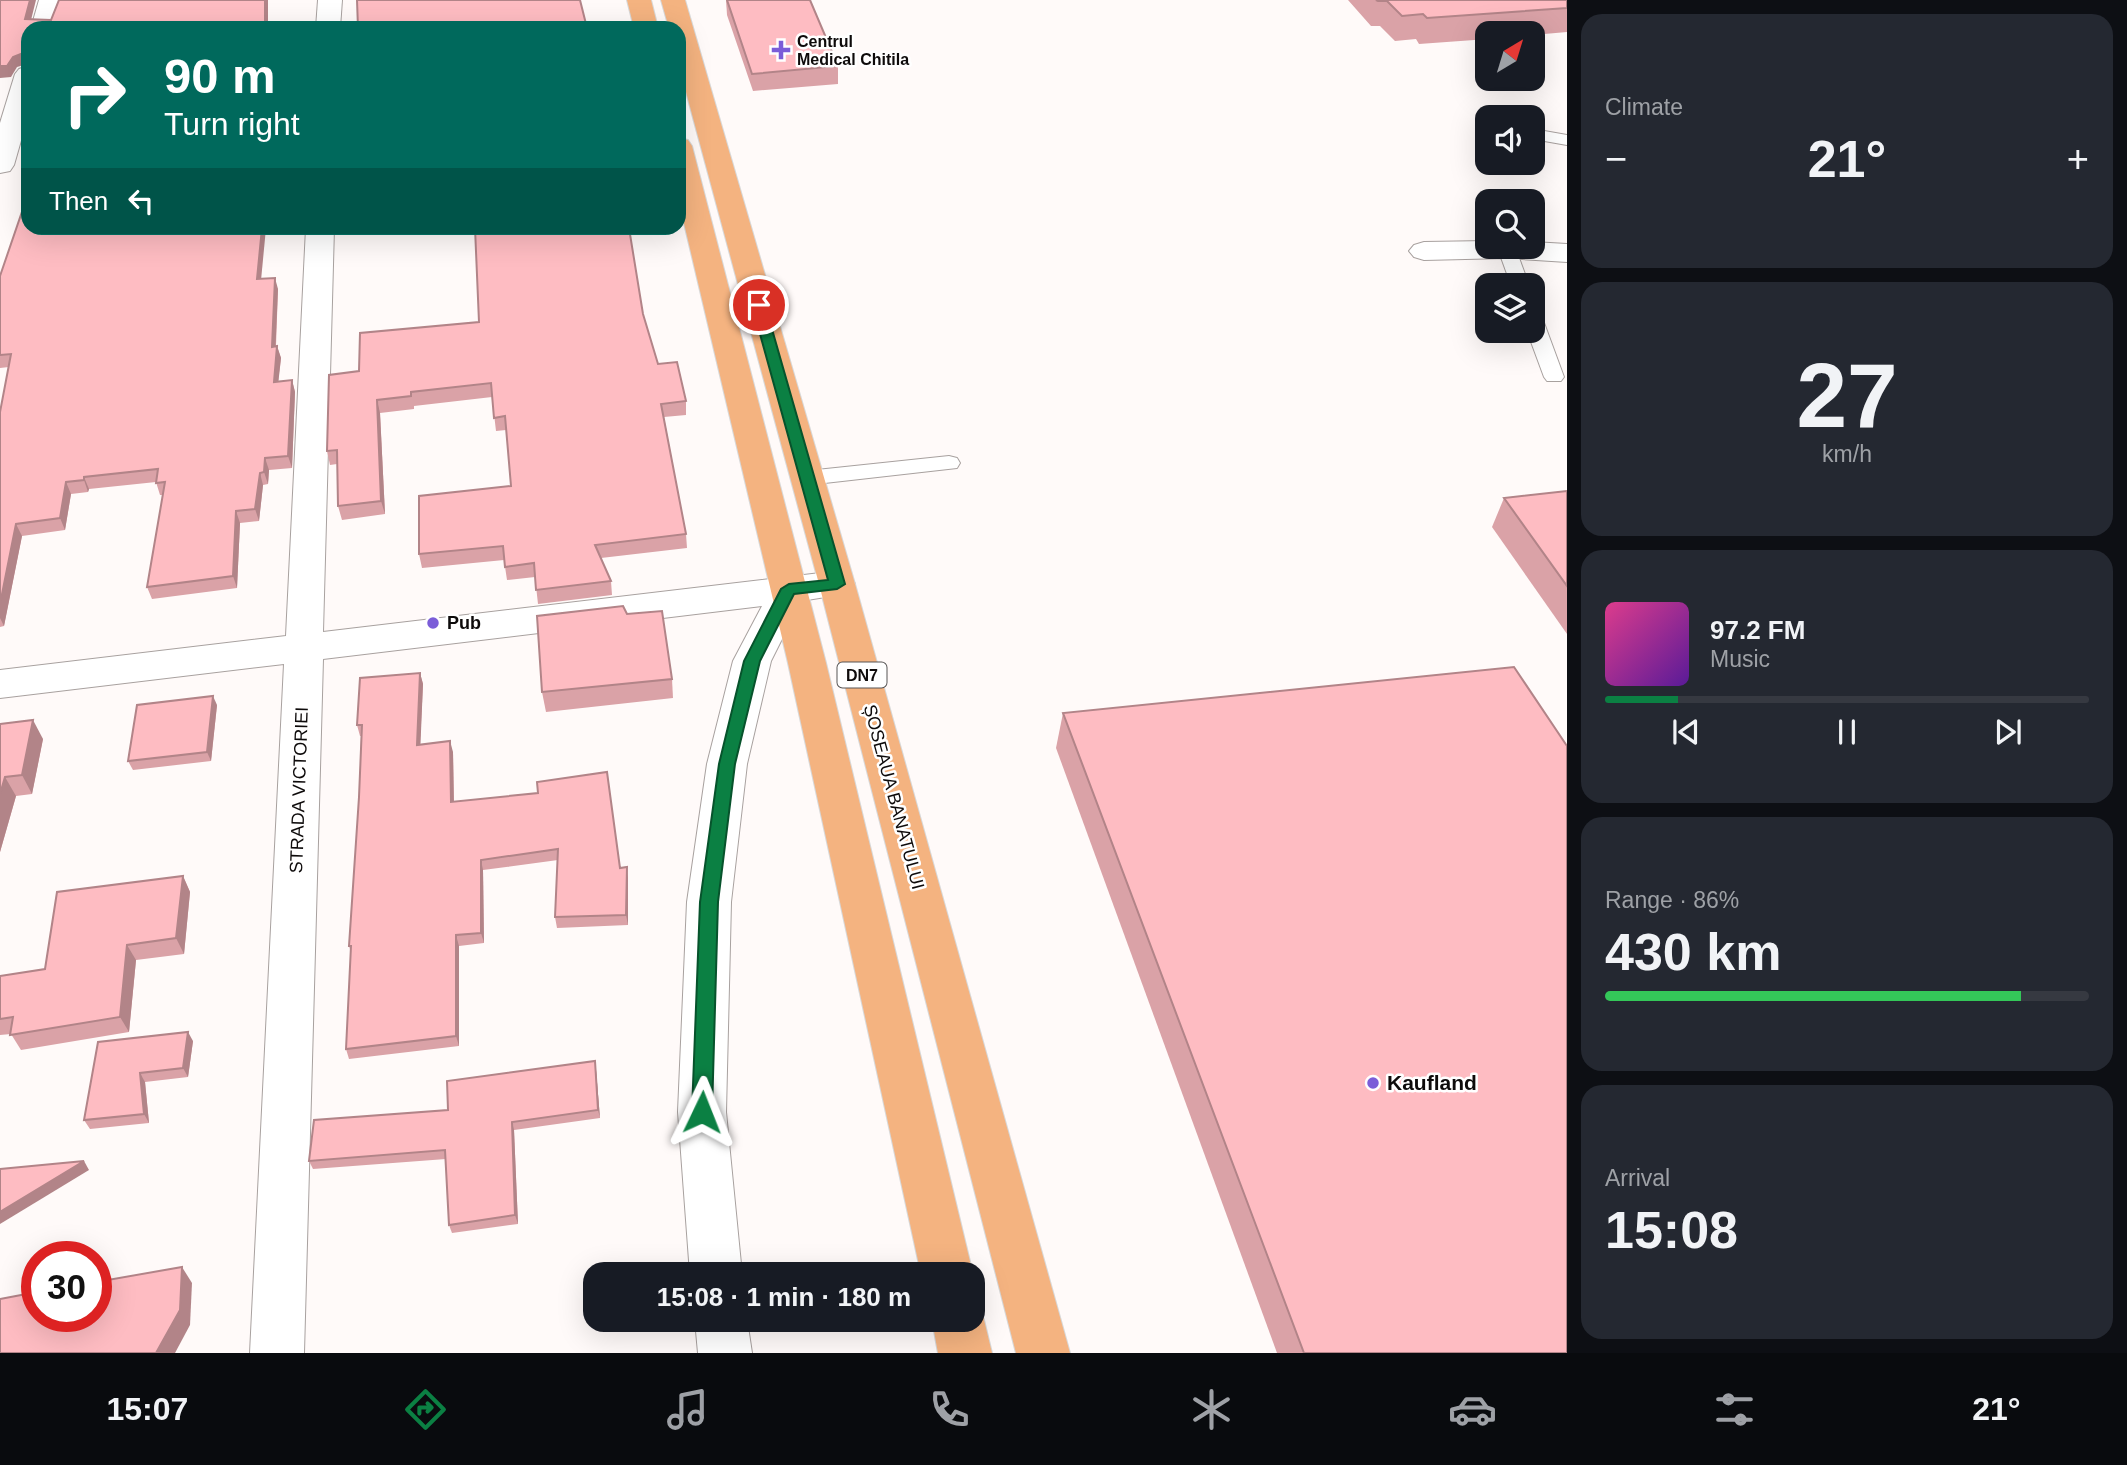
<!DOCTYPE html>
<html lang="en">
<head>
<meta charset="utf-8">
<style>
  :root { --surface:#171b24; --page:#242831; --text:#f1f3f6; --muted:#9ea1a6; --line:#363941; --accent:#0b8043 }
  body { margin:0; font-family:Helvetica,sans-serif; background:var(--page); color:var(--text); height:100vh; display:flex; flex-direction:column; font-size:26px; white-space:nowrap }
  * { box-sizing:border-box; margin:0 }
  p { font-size:23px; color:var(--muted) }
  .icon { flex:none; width:38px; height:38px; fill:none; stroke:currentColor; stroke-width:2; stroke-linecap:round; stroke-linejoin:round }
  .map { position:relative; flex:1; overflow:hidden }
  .details { display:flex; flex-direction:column; gap:14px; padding:14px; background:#0d0f14; width:560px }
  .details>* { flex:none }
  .top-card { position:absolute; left:21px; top:21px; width:665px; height:214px; border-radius:21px; box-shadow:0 7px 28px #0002; background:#00695c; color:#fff; overflow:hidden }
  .needle { width:46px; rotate:38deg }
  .tools { position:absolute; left:1475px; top:21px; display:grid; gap:14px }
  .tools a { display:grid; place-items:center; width:70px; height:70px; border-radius:14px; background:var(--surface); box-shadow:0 7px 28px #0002; font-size:35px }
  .speed { position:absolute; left:21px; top:1241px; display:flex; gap:14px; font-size:35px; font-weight:700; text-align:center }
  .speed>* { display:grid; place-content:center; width:91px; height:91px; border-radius:50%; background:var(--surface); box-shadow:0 7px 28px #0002; line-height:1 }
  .speed .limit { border:10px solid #d22; background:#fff; color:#111 }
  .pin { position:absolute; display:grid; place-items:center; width:60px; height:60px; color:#fff; margin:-30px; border:4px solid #fff; border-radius:50%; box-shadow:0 2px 7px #0007 }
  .me { position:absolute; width:77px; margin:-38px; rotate:2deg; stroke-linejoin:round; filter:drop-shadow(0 0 5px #0008) }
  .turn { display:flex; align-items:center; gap:24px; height:147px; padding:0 28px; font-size:32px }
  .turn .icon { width:91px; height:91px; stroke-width:2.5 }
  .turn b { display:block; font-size:49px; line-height:60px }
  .then { display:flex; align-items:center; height:66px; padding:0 28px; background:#0003; gap:14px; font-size:26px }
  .big { font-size:52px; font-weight:800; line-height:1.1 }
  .details .card { flex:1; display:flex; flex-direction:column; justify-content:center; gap:10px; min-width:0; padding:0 24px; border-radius:21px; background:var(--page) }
  .details .dial { align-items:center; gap:0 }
  .dial b { font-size:91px; line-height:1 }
  .song { display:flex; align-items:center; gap:21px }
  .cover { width:84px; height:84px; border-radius:10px; background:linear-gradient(135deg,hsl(330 70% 55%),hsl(270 70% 35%)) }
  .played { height:7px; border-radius:4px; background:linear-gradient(90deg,var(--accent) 15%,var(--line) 15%) }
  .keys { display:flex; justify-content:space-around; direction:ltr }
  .heat { display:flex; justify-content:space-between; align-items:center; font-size:38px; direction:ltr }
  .charge { height:10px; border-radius:5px; background:linear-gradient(90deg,#34c759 86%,var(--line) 0) }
  .trip { position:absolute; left:583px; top:1262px; width:402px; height:70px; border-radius:21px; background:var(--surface); box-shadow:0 7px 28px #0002; font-weight:800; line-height:70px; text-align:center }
  .menu { display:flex; height:112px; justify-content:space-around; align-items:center; background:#090b0e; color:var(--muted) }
  .menu .icon { width:49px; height:49px }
  .menu .on { color:var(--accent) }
  .menu b { font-size:32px; color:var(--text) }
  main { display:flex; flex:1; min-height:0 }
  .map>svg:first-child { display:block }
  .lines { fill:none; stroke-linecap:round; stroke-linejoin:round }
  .lane-casing { stroke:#a8a19f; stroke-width:2 }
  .street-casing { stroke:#a8a19f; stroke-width:2 }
  .primary-casing { stroke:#d8d8d8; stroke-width:2 }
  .lane { fill:#fff; fill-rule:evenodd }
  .street { fill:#fff; fill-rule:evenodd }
  .primary { fill:#f4b380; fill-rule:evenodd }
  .wall { fill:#daa2a7 }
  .shaded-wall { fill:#b28488 }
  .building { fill:#febcc2; stroke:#b28488; stroke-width:2 }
  .route { fill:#0b8043; stroke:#07532c; stroke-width:2 }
  .poi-dot { fill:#7b5dd8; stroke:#fff; stroke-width:2.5 }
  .labels { text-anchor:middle; stroke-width:5; stroke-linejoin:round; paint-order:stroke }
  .far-poi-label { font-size:16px; font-weight:bold; fill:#0e0b0b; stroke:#fff; text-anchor:start }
  .shield { fill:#fff; stroke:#565454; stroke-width:2 }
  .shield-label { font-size:16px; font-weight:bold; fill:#0e0b0b }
  .poi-label { font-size:18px; font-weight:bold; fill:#0e0b0b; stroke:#fff; text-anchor:start }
  .street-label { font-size:18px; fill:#0e0b0b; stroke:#fff }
  .near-poi-label { font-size:21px; font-weight:bold; fill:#0e0b0b; stroke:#fff; text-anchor:start }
</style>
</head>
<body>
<main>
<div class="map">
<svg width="1567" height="1353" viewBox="0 0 1567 1353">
  <rect width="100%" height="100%" fill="#fffaf9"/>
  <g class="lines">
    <defs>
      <g id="lane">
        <polygon points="1533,129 1567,135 1567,145 1533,139"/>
        <polygon points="1499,247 1515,247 1529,285 1511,285 1498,249"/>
        <polygon points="1533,314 1543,320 1564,377 1561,381 1547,381 1544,377 1527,331 1533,331"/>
        <polygon points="949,456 957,458 960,463 957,468 807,485 799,483 796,478 799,473 807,471"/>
      </g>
      <g id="street">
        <polygon points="39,0 63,0 55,28 31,28"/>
        <polygon points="318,0 342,0 340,28 316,28"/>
        <polygon points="28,66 28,116 14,165 10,171 0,173 0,123 15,74 19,69"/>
        <polygon points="306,228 334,228 323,632 837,571 850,575 855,584 850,593 801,601 771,661 747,764 731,902 726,1112 742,1274 690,1274 678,1112 687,902 707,764 733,661 762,606 323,659 304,1353 250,1353 284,664 0,698 0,670 286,636"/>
        <polygon points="1488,241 1488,247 1533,247 1533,242 1567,244 1567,262 1507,258 1424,260 1414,257 1409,251 1414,245 1424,242"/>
        <polygon points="695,1320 747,1320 752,1353 698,1353"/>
      </g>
      <g id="primary">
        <polygon points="627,0 651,0 658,28 634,28"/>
        <polygon points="661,0 685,0 855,584 1070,1353 1016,1353 819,584 679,66 679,28 669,28"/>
        <polygon points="679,138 688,140 692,146 826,663 973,1274 921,1274 788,663 679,202"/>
        <polygon points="973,1300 977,1301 984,1320 992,1353 938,1353 932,1320 973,1320"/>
      </g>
    </defs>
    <use href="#lane" class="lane-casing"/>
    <use href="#street" class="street-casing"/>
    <use href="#primary" class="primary-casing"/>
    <use href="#lane" class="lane"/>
    <use href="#street" class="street"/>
    <use href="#primary" class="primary"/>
  </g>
  <g class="wall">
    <polygon points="726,0 810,0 838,66 838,84 753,91 727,15"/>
    <polygon points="1348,0 1567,0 1567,32 1533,35 1533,33 1488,33 1488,39 1419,44 1416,39 1395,41 1380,26 1371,26"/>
    <polygon points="373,228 399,228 374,230"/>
    <polygon points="0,276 261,279 278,289 276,346 277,346 281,358 278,382 292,380 295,392 292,468 269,470 268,484 263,485 259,521 240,523 237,588 152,599 147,587 163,495 160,495 156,482 89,489 88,492 71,494 65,530 22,536 4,626 0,627 0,412 9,367 0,368"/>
    <polygon points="643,314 658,364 686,401 686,415 664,417 686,534 687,548 601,558 611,581 612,595 538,604 535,577 507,580 504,560 422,568 419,554 511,486 506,430 496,431 492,397 414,406 414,409 380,413 385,514 342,520 338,506 337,464 330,465 327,451 359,371 479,322"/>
    <polygon points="1567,491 1567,634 1492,527 1504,498"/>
    <polygon points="627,614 672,679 673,698 546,712 542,692"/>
    <polygon points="420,673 423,684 420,744 453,752 454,801 620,868 628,878 628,925 557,928 555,917 558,860 483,870 484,943 459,946 459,1046 349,1059 346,1049 351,952 349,946 359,797 361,736 360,736 357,725"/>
    <polygon points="217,705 211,761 133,770 128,761"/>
    <polygon points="1063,713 1567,1353 1277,1353 1056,748"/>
    <polygon points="0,724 43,739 32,794 16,796 0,852"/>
    <polygon points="183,876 190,892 184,954 136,960 129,1032 21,1050 11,1034 0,1035 0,976 45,969"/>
    <polygon points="193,1041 188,1077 145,1082 149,1123 90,1129 84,1120 98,1042"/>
    <polygon points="596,1070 600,1118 514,1130 518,1224 452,1233 449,1225 446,1159 313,1169 309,1161 448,1110"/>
  </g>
  <g class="shaded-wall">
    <polygon points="30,0 36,0 29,28 25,19"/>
    <polygon points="265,0 268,0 268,28 256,28"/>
    <polygon points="23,53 27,64 17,67 11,77 0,78 0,66 13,57"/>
    <polygon points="262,228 266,228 260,291 257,279"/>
    <polygon points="275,278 278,289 275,358 272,347"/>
    <polygon points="277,346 281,358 277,394 274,382"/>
    <polygon points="292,380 295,392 292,468 288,456"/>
    <polygon points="377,400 380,413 385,514 381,501"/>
    <polygon points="265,458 269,470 268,484 264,472"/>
    <polygon points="260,473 263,485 259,521 255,509"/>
    <polygon points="84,477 89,489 88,492 84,480"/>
    <polygon points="66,482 71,494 65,530 60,518"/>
    <polygon points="236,511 240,523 237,588 233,576"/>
    <polygon points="16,524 22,536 4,626 0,618 0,604"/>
    <polygon points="420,673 423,684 420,755 417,745"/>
    <polygon points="213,696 217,705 211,761 207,752"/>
    <polygon points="33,720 43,739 32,794 22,775"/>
    <polygon points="450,741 453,752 454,812 451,802"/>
    <polygon points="5,777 16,796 0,852 0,794"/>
    <polygon points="481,860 483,870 484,943 481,933"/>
    <polygon points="627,867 628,878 628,925 626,915"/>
    <polygon points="183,876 190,892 184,954 176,938"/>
    <polygon points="456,935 459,946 459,1046 456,1036"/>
    <polygon points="127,945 136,960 129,1032 120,1017"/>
    <polygon points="188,1032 193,1041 188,1077 183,1068"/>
    <polygon points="595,1061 596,1070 600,1118 598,1110"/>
    <polygon points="140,1073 145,1082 149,1123 144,1114"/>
    <polygon points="512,1122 514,1130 518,1224 515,1215"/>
    <polygon points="84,1161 89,1170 0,1224 0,1212"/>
    <polygon points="182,1267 192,1283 190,1325 175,1353 156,1353"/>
  </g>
  <g class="building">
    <polygon points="0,0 30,0 25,19 51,20 59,0 265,0 265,27 28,28 28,64 27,64 27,55 23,53 13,57 7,66 0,66"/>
    <polygon points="357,0 580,0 587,28 358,28"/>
    <polygon points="727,0 810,0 838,66 752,74"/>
    <polygon points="1376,0 1567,0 1567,8 1427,18 1423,14 1402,16 1387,1 1378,1"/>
    <polygon points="26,200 28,200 28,228 262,228 257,279 275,278 272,347 277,346 274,382 292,380 288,456 265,458 264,472 260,473 255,509 236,511 233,576 147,587 165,482 156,483 158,469 84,477 84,480 66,482 60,518 16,524 0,604 0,412 11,354 0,355 0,276"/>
    <polygon points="475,228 629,228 643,314 658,364 677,362 686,401 661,404 686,534 595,545 611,581 536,590 534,563 505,567 503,546 419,554 419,496 511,486 505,416 494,418 491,383 411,392 411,396 377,400 381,501 338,506 337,450 327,451 329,375 359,371 360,333 479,322"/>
    <polygon points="1567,491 1567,586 1504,498"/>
    <polygon points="623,606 627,614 662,611 672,679 542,692 537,616"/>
    <polygon points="1514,667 1567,746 1567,1353 1304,1353 1063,713"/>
    <polygon points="420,673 417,745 450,741 451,802 538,793 537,782 607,772 620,868 627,867 626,915 555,917 558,849 481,860 481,933 456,935 456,1036 346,1049 351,946 349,946 359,797 362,725 357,725 360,678"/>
    <polygon points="213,696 207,752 128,761 137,705"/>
    <polygon points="33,720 22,775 5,777 0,794 0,724"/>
    <polygon points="183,876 176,938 127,945 120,1017 10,1035 13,1017 0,1019 0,976 45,969 57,892"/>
    <polygon points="188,1032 183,1068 140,1073 144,1114 84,1120 98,1042"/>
    <polygon points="595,1061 598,1110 512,1122 515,1215 449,1225 445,1150 309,1161 314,1120 448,1110 447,1081"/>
    <polygon points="84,1161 0,1212 0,1169"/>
    <polygon points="182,1267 180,1310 156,1353 0,1353 0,1299 37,1292 37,1316 96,1316 96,1282"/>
  </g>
  <polygon class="route" points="759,301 765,305 845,584 837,589 794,594 760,661 735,764 718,902 712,1112 709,1119 702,1121 695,1119 692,1112 700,902 719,764 744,661 781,589 789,584 828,580 752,305"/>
  <g class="poi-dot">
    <path d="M777.5 39.5h7v7h7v7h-7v7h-7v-7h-7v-7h7z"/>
    <circle cx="433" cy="623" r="7"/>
    <circle cx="1373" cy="1083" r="7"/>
  </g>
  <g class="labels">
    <g class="far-poi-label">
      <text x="797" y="47">Centrul<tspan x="797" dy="18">Medical Chitila</tspan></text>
    </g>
    <rect class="shield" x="837.5" y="662.5" width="49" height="25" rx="5"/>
    <g class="shield-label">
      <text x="862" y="681">DN7</text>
    </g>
    <g class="poi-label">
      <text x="447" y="629">Pub</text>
    </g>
    <g class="street-label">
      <text transform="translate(299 790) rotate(-88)" y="6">STRADA VICTORIEI</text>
      <text transform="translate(894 797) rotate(75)" y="6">ȘOSEAUA BANATULUI</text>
    </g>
    <g class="near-poi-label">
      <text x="1387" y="1090">Kaufland</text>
    </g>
  </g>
</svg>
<div class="tools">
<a><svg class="needle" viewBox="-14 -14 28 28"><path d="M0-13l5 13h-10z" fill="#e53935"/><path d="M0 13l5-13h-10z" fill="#9ea1a6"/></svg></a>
<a><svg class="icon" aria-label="sound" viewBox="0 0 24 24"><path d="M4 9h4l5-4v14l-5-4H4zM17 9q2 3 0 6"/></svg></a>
<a><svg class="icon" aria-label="search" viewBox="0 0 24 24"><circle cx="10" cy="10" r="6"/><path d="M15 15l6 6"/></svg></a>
<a><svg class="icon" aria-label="layers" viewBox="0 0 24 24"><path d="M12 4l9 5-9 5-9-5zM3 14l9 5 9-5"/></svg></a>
</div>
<div class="speed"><div class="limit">30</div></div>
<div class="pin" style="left:759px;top:305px;background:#d93025"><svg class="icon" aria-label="arrive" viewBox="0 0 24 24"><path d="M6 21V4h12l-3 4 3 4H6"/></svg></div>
<svg class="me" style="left:702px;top:1112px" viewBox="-20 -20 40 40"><path d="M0-17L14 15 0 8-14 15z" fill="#0b8043" stroke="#fff" stroke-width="4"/></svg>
<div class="trip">15:08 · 1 min · 180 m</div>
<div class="top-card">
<div class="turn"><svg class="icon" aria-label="right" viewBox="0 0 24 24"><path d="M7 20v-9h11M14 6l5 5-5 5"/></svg><div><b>90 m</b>Turn right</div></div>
<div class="then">Then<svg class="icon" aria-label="left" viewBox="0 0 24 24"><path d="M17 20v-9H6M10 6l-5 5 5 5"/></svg></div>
</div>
</div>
<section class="details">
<div class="card"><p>Climate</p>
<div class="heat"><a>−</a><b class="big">21°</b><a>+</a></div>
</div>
<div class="card dial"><b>27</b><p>km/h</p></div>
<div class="card">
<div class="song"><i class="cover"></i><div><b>97.2 FM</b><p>Music</p></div></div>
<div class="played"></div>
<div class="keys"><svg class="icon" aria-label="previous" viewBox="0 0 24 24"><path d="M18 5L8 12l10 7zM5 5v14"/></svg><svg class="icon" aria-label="pause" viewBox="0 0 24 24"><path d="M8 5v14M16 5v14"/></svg><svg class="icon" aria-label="next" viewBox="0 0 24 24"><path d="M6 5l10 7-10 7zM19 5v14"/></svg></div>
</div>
<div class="card"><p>Range · 86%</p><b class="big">430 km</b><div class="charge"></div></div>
<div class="card"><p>Arrival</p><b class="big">15:08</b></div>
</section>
</main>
<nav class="menu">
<b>15:07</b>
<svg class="icon on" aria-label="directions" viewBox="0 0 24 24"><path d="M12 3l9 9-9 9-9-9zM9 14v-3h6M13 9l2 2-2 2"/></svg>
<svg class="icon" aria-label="music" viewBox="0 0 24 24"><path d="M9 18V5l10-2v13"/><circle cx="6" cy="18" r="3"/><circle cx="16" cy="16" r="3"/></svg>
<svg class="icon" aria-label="phone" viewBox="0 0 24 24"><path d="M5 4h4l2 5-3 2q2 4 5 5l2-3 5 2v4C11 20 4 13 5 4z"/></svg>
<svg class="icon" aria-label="climate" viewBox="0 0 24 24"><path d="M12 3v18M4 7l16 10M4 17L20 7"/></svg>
<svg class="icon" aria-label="car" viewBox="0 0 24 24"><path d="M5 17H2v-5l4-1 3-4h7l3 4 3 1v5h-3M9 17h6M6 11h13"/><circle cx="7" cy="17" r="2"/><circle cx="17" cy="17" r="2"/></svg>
<svg class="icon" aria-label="filters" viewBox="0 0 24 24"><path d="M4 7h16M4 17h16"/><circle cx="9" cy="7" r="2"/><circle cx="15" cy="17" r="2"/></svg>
<b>21°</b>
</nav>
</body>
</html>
